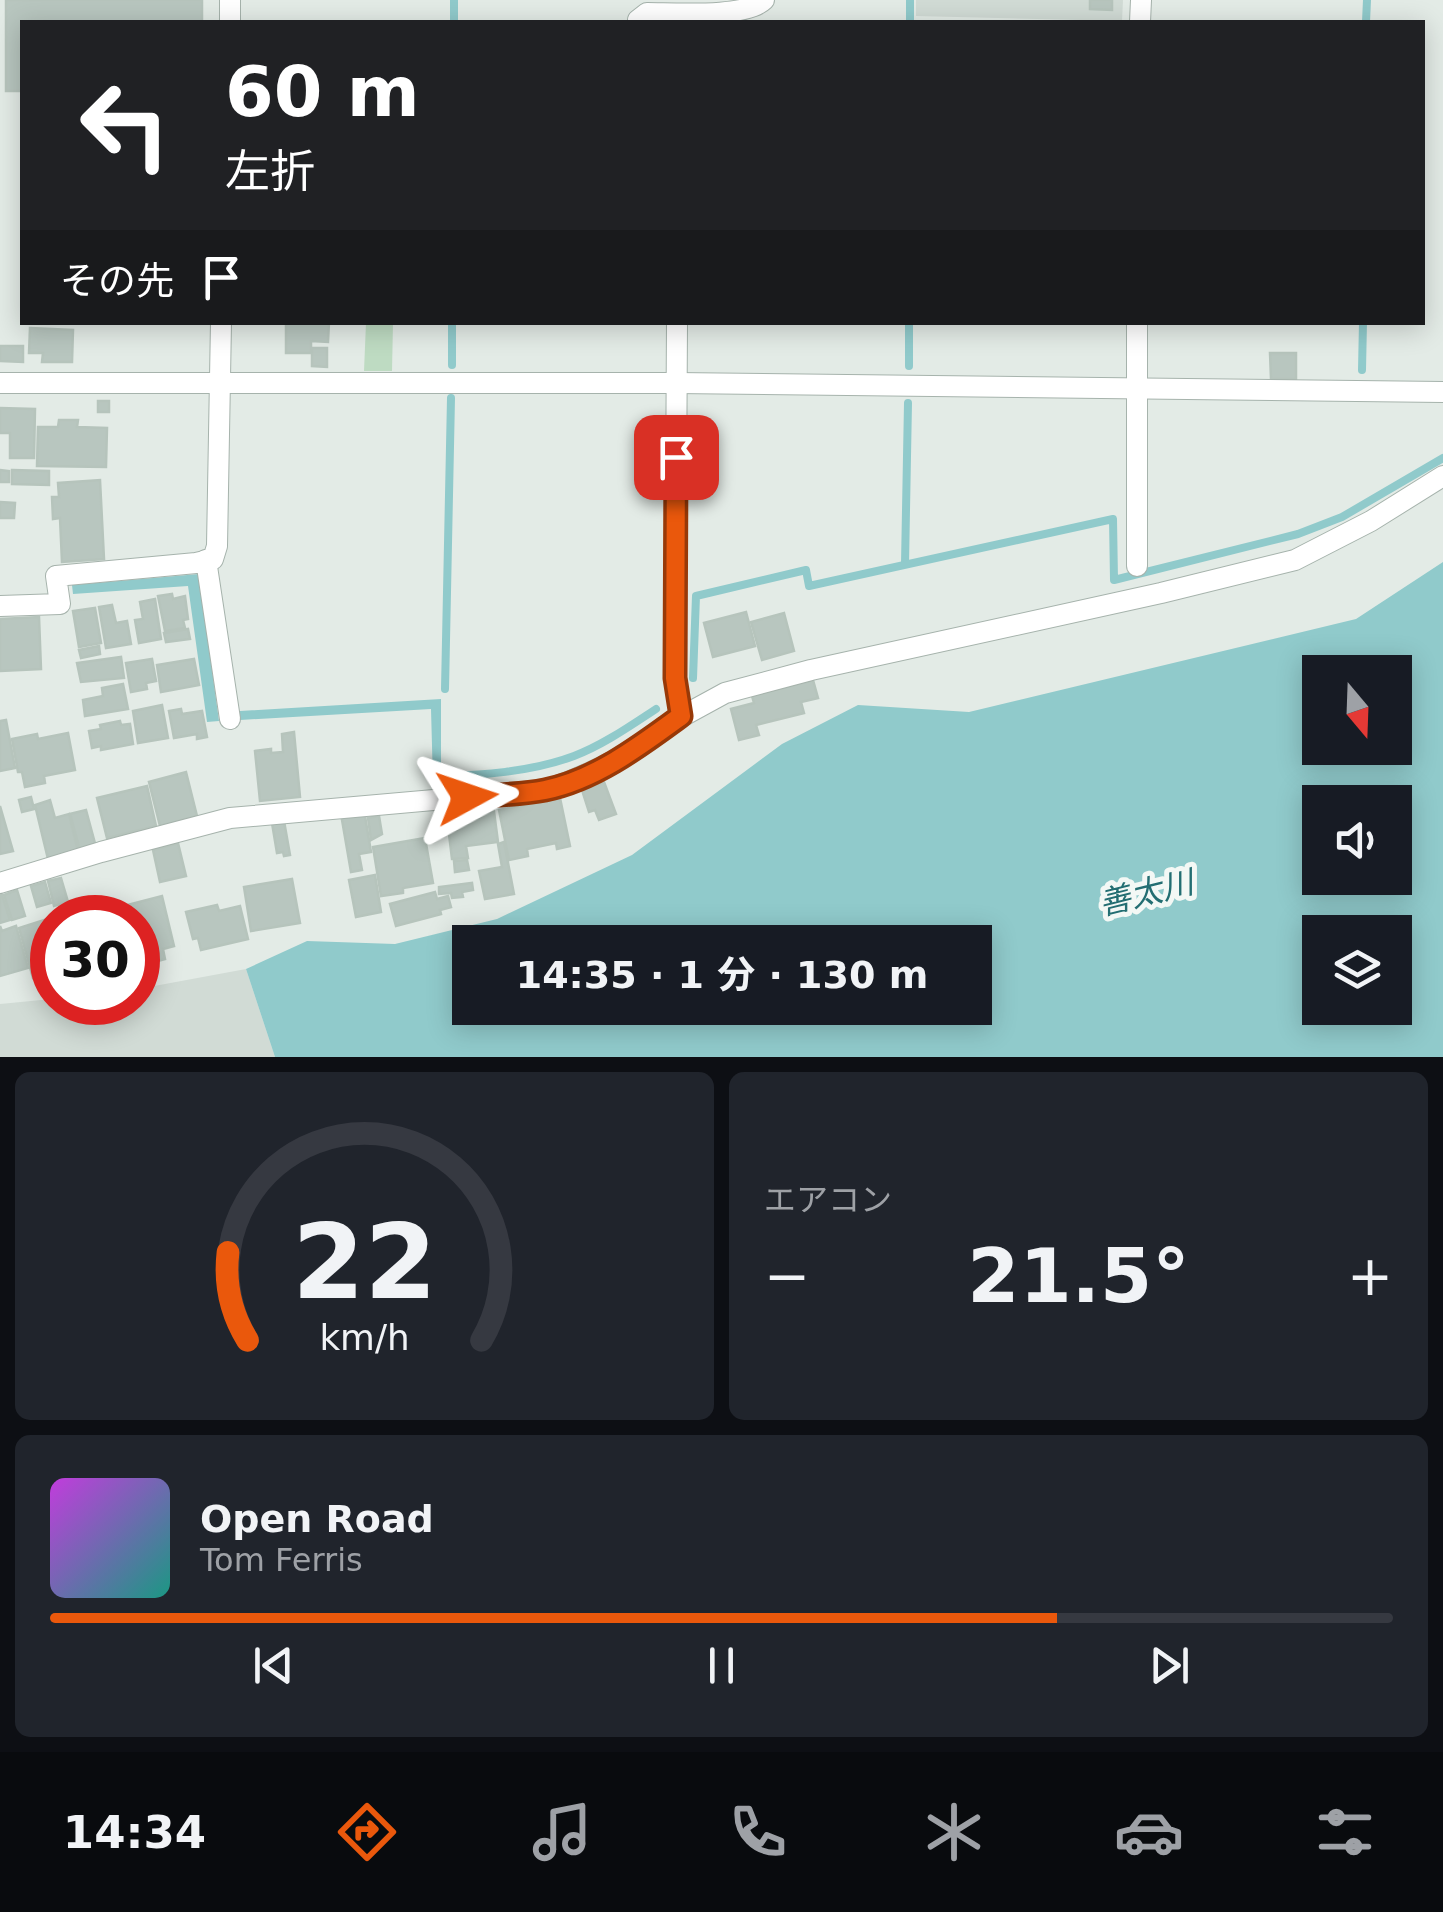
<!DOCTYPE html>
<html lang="ja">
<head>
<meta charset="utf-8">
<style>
  :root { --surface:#171b24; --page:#20242c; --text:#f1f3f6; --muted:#9ea1a6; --line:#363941; --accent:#ea580c }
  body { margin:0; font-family:"DejaVu Sans","Noto Sans JP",sans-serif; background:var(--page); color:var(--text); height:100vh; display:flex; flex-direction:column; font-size:38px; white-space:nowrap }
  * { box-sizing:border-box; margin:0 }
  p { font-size:32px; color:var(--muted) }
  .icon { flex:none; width:55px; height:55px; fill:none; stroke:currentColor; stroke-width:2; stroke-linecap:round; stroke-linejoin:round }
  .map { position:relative; height:1057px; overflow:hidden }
  .side { display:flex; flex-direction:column; gap:15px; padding:15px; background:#0d0f14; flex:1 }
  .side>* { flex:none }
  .top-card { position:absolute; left:20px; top:20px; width:1405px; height:305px; border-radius:0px; box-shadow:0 5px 25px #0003; background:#202124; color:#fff; overflow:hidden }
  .needle { width:65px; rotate:161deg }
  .tools { position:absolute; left:1302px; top:655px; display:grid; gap:20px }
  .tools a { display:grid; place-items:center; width:110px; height:110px; border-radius:0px; background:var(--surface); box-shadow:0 5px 25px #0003; font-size:50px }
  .speed { position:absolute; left:30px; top:895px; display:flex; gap:20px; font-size:50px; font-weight:700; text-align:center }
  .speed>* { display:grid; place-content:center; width:130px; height:130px; border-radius:50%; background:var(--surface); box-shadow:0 5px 25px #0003; line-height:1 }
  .speed .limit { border:15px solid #d22; background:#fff; color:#111 }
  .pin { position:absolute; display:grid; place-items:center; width:85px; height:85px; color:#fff; margin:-42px; border-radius:20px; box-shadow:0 5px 15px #0006 }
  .me { position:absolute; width:110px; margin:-55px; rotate:85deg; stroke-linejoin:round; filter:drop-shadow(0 0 8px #0008) }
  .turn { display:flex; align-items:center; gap:35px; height:210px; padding:0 40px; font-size:45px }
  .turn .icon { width:130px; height:130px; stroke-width:2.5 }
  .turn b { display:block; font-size:70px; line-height:85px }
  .then { display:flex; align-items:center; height:95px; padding:0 40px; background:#0003; gap:20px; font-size:38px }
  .big { font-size:75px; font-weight:700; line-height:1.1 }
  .side .card { flex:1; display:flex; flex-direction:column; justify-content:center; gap:15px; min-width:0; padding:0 35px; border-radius:15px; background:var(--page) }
  .side .dial { align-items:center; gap:0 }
  .dial svg { height:260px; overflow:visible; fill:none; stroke:var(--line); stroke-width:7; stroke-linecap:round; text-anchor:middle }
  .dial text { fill:var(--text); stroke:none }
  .song { display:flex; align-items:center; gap:30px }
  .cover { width:120px; height:120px; border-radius:15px; background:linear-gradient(135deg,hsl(290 70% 55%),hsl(170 70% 35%)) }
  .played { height:10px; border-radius:5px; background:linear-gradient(90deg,var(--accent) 75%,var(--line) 75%) }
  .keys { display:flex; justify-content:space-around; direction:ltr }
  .heat { display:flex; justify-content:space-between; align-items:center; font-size:55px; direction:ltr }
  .side .tiles { flex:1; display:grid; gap:15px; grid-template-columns:1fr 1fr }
  .card:last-child { grid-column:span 2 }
  .trip { position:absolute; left:452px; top:925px; width:540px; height:100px; border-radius:0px; background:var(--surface); box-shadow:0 5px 25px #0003; font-weight:700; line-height:100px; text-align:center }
  .menu { display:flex; height:160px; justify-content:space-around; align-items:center; background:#090b0e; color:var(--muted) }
  .menu .icon { width:70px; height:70px }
  .menu .active { color:var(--accent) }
  .menu b { font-size:45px; color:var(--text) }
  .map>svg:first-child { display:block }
  .built { fill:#d1dbd5 }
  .green { fill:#bedbc2 }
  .water { fill:#90cacb; fill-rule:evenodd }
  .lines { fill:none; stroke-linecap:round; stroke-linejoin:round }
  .stream { stroke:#90cacb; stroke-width:8 }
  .building { fill:#b8c6bf; stroke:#b6c4bc; stroke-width:2.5 }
  .minor-casing { stroke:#a6b3ac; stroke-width:22 }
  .minor { stroke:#fff; stroke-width:20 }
  .route-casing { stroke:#983908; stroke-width:25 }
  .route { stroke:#ea580c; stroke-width:18 }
  .labels { text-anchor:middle; stroke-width:10; stroke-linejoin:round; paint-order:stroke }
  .water-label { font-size:32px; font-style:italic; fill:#236e72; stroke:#f3f8f5 }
</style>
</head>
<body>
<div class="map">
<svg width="1443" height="1057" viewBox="0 0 1443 1057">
  <rect width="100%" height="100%" fill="#e3ebe6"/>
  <g class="built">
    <polygon points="916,0 1123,0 1122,21 916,16"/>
    <polygon points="246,969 275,1057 0,1057 0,1004 52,999 52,1002 138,1002 138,989"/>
  </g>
  <polygon class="green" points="366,323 393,323 392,371 364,371"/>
  <g class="water">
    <path d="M1443,562v495h-1168l-29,-88 61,-28 88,3 102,-25 135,-64 150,-111 76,-39 111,7 387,-93zM1320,672h75v76h-75zM1320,802h75v76h-75zM1320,932h75v76h-75zM470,942h505v66h-505z"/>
    <polygon points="199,574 219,721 207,722 188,586 73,594 72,585"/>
    <polygon points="441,699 441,782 433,782 431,709 240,720 240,711"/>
  </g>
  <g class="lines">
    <g class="stream">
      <polyline points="454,22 454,0"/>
      <polyline points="910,22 910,0"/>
      <polyline points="1366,22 1367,0"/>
      <polyline points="452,365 452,322"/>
      <polyline points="909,366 909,322"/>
      <polyline points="1362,370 1363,322"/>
      <polyline points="905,564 908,403"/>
      <polyline points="693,678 696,596 806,570 809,586 1113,519 1114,580 1298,534 1342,517 1443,458"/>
      <polyline points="445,689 451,398"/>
      <path d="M436,775c41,2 98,-4 138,-19 29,-11 56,-30 82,-47"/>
    </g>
  </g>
  <g class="building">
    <polygon points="6,0 202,0 202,22 22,22 22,91 6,91"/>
    <polygon points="1090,0 1112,0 1112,10 1090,9"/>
    <polygon points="286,322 329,322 328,342 311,341 311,353 286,353"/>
    <polygon points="30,328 73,330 72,362 42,362 43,353 29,353"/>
    <polygon points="0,346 23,346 23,362 0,361"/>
    <polygon points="312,348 327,348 327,367 312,366"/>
    <polygon points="1270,353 1296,353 1296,379 1271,379"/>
    <rect x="98" y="401" width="11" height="11"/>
    <polygon points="0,408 35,409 34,458 10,458 10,433 0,433"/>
    <polygon points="59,420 78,420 77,427 107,428 106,467 37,466 38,427 58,427"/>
    <polygon points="0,470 9,471 9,482 0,482"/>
    <polygon points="12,470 49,471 49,485 12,484"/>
    <polygon points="100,480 104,559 62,562 60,518 53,519 52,497 59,497 58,483"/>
    <polygon points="0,502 15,503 14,518 0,518"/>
    <polygon points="172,594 173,599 185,596 188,619 183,620 185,628 165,631 158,596"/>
    <polygon points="155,599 161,639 139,643 135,620 143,619 140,602"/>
    <polygon points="112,605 116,623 127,621 131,644 106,648 99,607"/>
    <polygon points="95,608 101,643 79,647 73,611"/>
    <polygon points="746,612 755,646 713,657 704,623"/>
    <polygon points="784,613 794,651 762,660 751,622"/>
    <polygon points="39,617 41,669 0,671 0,619"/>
    <polygon points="188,629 190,639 166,642 164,633"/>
    <polygon points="99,646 100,654 81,658 79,650"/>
    <polygon points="121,657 124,678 81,682 77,663"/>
    <polygon points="152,659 156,681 146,683 147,689 131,692 126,663"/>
    <polygon points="194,659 199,685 161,692 157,665"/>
    <polygon points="813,680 818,698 801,702 804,713 756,725 759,735 739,740 731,709 754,703 752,696"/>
    <polygon points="123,684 128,709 85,716 83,700 103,696 102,688"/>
    <polygon points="162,705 168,738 138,743 133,711"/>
    <polygon points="181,709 182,714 202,711 207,737 197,739 197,734 174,738 169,711"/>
    <polygon points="6,720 15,768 0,771 0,721"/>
    <polygon points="120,721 121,725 130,724 133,744 101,750 101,746 92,748 89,731 101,729 100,725"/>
    <polygon points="294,732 300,797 260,801 255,751 271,749 271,753 283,752 282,734"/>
    <polygon points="68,733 75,770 44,776 45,783 25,787 22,772 18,772 12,739 37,734 38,739"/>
    <polygon points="186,772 197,816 160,826 149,782"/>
    <polygon points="604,782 616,814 599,820 595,810 589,812 582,790"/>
    <polygon points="147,786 156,826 107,838 97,798"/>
    <polygon points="31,797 34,809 22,812 19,800"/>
    <polygon points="560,798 570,846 557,849 556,843 527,849 528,856 509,860 499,810"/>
    <polygon points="50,800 55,818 69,814 78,851 48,859 35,805"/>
    <polygon points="493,804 498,842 466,846 468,858 452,859 446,809"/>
    <polygon points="0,806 13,851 0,854"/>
    <polygon points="86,810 96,847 80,851 70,814"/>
    <polygon points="364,810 371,852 359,854 362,870 351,872 341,814"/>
    <polygon points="379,816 382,834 371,840 368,818"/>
    <polygon points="284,821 290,855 284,856 283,852 277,853 272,823"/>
    <polygon points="425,838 433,883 403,888 403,893 381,896 373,847"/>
    <polygon points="504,842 514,894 485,899 479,871 502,867 498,844"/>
    <polygon points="178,843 186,876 160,882 153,850"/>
    <polygon points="467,860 469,870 455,872 454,861"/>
    <polygon points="375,875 381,912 356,917 349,880"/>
    <polygon points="61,878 68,902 54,906 48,881"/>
    <polygon points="292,879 300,923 251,931 244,887"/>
    <polygon points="45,882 51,903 37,907 31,886"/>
    <polygon points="472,883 473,890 462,892 463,897 452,898 451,893 439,894 439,887"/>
    <polygon points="17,890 25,916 12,920 4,895"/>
    <polygon points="435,892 437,899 448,896 451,907 440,910 441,914 396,926 390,904"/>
    <polygon points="0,895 2,895 10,920 0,923"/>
    <polygon points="162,896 174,946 163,949 165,959 143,965 140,955 138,956 138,918 122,918 120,907"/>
    <polygon points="95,900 98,910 116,905 119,918 73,918 70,907"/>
    <polygon points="217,905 219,911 240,906 248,939 201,950 198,938 193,939 186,912"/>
    <polygon points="44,920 47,929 52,927 52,979 43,982 41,976 33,978 19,928"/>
    <polygon points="0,926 2,931 16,926 28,968 0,976"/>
  </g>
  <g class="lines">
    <defs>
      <g id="minor">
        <polyline points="230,22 230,0"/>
        <path d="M638,22v-2l9,-7c28,0 99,5 117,-13"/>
        <polyline points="1140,22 1141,0"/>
        <polyline points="0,383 676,383 1443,392"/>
        <polyline points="206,560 230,719"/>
        <polyline points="1137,566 1137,322"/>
        <polyline points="0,606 60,604 56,576 196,563 213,559 217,546 221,322"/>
        <polyline points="681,717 725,693 811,670 1161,593 1295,560 1371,521 1443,476"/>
        <path d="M0,883l101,-31 129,-34 316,-28c54,-18 89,-40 135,-73l-6,-38 2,-357"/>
      </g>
    </defs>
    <use href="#minor" class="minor-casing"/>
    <use href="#minor" class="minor"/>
  </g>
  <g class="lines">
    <defs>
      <path id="route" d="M467,797c25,-2 53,-2 78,-7 50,-10 95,-44 136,-74l-6,-38 1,-221"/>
    </defs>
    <use href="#route" class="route-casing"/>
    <use href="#route" class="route"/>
  </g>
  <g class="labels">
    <g class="water-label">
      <text transform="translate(1146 893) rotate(-14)" y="11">善太川</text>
    </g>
  </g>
</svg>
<div class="tools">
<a><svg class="needle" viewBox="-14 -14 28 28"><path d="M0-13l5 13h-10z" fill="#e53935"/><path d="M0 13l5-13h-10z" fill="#9ea1a6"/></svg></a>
<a><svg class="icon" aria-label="sound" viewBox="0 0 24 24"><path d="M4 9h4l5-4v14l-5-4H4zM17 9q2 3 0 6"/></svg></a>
<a><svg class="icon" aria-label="layers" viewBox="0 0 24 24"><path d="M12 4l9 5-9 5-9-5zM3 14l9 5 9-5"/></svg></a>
</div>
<div class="speed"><div class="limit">30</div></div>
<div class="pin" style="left:676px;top:457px;background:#d93025"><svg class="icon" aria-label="arrive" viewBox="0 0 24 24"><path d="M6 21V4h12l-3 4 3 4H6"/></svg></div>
<svg class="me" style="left:467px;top:797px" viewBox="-20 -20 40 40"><path d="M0-17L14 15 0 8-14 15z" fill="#ea580c" stroke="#fff" stroke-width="4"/></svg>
<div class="trip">14:35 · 1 分 · 130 m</div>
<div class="top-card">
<div class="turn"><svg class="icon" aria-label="left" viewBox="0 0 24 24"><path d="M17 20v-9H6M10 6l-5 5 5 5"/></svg><div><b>60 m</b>左折</div></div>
<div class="then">その先<svg class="icon" aria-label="arrive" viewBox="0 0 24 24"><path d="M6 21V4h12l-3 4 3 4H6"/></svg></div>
</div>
</div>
<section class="side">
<div class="tiles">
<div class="card dial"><svg viewBox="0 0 100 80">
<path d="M14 69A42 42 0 1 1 86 69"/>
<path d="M14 69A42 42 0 0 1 8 42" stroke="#ea580c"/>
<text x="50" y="56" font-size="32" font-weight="700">22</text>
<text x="50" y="72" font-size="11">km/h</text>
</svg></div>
<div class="card"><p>エアコン</p>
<div class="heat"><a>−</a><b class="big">21.5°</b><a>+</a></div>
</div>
<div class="card">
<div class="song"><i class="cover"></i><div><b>Open Road</b><p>Tom Ferris</p></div></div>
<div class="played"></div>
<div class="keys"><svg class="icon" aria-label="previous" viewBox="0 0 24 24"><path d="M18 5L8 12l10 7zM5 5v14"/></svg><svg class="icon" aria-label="pause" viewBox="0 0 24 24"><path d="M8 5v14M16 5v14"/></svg><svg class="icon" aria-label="next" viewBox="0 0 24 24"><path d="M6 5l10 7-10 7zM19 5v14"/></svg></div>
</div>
</div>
</section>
<nav class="menu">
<b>14:34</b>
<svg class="icon active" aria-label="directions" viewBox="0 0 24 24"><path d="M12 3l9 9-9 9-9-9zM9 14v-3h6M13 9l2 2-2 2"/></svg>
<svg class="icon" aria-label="music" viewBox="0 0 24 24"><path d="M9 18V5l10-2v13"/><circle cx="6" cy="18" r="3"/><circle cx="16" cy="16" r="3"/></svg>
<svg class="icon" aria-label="phone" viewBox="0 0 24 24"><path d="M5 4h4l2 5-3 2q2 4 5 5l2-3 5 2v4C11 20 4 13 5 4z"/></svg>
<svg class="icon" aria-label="climate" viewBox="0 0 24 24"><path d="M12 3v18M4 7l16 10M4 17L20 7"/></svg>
<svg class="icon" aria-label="car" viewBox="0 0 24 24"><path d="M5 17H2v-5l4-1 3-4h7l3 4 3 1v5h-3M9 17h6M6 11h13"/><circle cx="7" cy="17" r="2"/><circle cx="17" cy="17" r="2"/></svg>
<svg class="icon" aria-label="filters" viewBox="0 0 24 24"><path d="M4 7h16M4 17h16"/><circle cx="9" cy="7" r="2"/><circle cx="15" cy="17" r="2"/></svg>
</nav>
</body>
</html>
